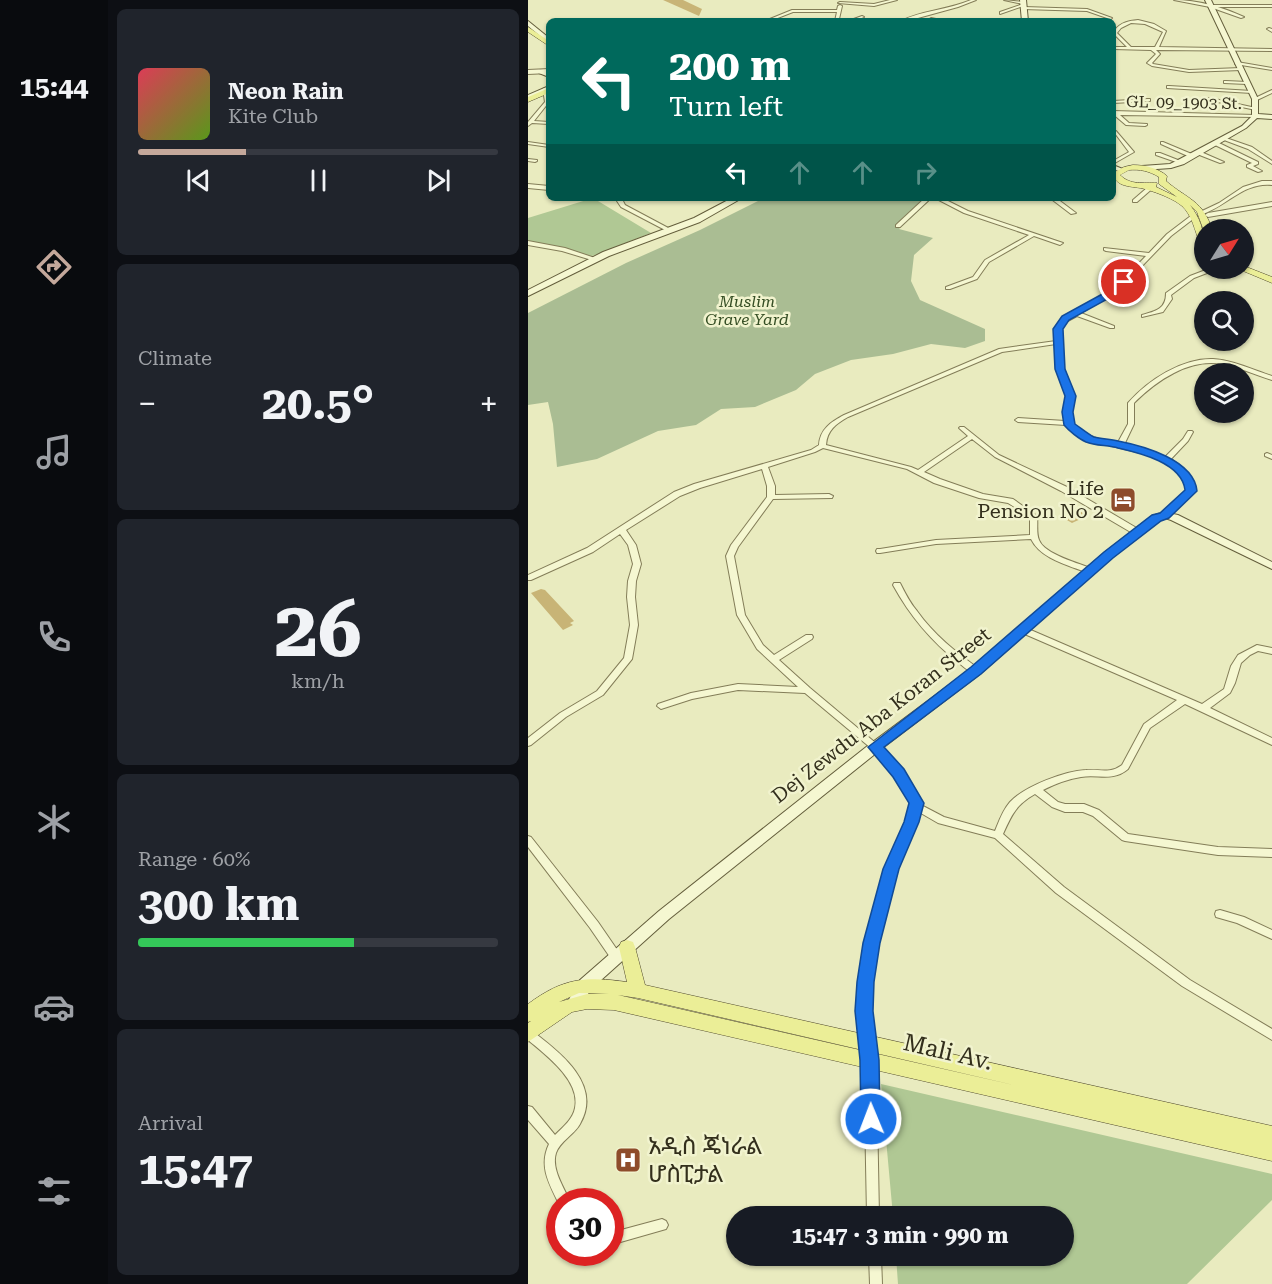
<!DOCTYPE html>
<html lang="en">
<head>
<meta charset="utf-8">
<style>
  :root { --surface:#171b24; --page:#20242c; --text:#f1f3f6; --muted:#9ea1a6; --line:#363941; --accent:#c4a89b }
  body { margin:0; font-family:"Roboto Serif","Noto Sans Ethiopic",serif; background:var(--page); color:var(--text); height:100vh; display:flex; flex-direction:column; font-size:22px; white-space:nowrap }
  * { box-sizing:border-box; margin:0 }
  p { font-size:20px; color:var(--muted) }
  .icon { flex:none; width:33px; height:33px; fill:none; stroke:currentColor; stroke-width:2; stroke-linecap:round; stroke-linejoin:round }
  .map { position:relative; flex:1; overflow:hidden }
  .drawer { display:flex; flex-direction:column; gap:9px; padding:9px; background:#0d0f14; width:420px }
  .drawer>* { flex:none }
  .hud { position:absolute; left:18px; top:18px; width:570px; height:183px; border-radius:9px; box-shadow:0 2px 4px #0004; background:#00695c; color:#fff; overflow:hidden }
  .needle { width:39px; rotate:53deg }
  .tools { position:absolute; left:666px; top:219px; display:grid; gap:12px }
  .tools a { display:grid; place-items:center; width:60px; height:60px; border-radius:50%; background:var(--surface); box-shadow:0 2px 4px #0004; font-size:30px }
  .speed { position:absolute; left:18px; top:1188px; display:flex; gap:12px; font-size:30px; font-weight:700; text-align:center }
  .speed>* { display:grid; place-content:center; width:78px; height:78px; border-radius:50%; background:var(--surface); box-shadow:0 2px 4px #0004; line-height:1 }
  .speed .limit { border:9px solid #d22; background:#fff; color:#111 }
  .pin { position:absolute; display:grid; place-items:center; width:51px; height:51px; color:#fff; margin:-26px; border:3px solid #fff; border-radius:50%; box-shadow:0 2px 6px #0007 }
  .me { position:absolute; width:66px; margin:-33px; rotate:359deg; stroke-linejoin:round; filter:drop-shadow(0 0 4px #0008) }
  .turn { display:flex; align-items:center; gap:21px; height:126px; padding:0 24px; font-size:27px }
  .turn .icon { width:78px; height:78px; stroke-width:2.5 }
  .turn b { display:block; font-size:42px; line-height:51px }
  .lanes { display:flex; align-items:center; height:57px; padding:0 24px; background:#0003; justify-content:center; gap:30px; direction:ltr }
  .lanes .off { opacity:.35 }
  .big { font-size:45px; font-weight:700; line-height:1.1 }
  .drawer .card { flex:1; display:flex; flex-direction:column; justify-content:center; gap:9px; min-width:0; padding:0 21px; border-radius:9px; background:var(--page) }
  .drawer .dial { align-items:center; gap:0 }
  .dial b { font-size:78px; line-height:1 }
  .song { display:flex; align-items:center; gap:18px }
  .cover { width:72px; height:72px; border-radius:9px; background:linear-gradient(135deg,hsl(350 70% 55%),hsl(90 70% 35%)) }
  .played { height:6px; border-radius:3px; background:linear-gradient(90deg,var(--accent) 30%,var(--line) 30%) }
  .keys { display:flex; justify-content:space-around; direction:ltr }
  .heat { display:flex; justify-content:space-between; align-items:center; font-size:33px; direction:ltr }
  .charge { height:9px; border-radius:4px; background:linear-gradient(90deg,#34c759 60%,var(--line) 0) }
  .trip { position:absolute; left:198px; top:1206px; width:348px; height:60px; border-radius:30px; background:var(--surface); box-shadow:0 2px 4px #0004; font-weight:700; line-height:60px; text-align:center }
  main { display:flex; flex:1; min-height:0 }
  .dock { display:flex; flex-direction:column; width:108px; justify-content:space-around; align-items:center; background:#090b0e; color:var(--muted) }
  .dock .icon { width:42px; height:42px }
  .dock .active { color:var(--accent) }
  .dock b { font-size:27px; color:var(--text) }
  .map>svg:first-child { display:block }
  .green { fill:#b0c894 }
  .cemetery { fill:#aabd93 }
  .building { fill:#c8b476 }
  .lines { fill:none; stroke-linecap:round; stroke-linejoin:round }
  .minor-casing { stroke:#837d58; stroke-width:2 }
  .tertiary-casing { stroke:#837d58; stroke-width:2 }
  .secondary-casing { stroke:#645e3c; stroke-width:2 }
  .primary-casing { stroke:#50492d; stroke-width:1 }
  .minor { fill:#f5f7d1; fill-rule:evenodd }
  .tertiary { fill:#f5f7d1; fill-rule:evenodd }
  .secondary { fill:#f5f7d1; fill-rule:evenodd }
  .primary { fill:#ebee97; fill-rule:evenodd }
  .route { fill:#1a73e8; stroke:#114b97; stroke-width:1.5 }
  .labels { text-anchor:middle; stroke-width:5; stroke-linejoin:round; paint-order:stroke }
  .far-street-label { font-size:16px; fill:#332f1c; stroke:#f1f3ce }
  .far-park-label { font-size:16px; font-style:italic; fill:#354e24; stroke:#f1f3ce }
  .poi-label { font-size:20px; fill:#332f1c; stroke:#f1f3ce; text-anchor:end }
  .street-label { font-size:20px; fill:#332f1c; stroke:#f1f3ce }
  .near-street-label { font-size:24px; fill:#332f1c; stroke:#f1f3ce }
  .near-poi-label { font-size:24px; fill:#332f1c; stroke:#f1f3ce; text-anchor:start }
</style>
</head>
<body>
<main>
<nav class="dock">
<b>15:44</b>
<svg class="icon active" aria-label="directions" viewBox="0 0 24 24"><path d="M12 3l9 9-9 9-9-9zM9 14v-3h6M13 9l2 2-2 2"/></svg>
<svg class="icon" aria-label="music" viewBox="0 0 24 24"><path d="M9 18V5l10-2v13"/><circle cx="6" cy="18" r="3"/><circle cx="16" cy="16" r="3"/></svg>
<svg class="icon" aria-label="phone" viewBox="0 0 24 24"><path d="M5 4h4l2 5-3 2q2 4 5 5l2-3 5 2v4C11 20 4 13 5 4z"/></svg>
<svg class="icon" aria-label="climate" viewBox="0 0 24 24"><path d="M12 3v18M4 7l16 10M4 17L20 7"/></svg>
<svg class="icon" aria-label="car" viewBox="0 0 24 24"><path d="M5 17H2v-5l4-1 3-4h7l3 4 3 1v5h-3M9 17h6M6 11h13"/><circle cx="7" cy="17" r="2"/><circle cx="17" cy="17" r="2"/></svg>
<svg class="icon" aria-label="filters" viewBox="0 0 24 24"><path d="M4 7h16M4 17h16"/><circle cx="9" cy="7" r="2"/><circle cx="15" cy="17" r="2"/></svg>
</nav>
<section class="drawer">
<div class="card">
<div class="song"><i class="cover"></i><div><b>Neon Rain</b><p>Kite Club</p></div></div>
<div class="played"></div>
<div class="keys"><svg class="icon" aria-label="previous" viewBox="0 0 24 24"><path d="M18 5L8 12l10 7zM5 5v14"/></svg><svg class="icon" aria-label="pause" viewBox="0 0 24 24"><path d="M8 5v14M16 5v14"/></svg><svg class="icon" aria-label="next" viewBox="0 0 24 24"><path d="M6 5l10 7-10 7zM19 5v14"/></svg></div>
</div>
<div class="card"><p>Climate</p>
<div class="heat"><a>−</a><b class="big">20.5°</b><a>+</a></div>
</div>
<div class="card dial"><b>26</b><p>km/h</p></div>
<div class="card"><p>Range · 60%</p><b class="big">300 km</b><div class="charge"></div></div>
<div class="card"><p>Arrival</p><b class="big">15:47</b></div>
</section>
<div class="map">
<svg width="744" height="1284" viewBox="0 0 744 1284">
  <rect width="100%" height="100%" fill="#e9ebbf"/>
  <g class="green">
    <polygon points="65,198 123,233 59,258 34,248 0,242 0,218"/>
    <polygon points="353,1084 744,1174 744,1200 659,1284 370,1284 368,1256 536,1256 536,1216 365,1216"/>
  </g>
  <polygon class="cemetery" points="236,198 392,198 402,200 371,229 405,238 386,255 383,281 392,300 457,329 457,341 437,348 403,344 365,354 323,360 287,374 268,390 227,407 193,409 168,425 130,431 69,459 29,467 25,424 20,402 0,405 0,313 98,263 172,230"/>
  <g class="building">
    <polygon points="135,0 155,0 174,9 171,16"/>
    <polygon points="548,508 559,516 544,523 532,516"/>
    <polygon points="13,589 17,590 46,621 42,623 45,625 35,630 3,593"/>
  </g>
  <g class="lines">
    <defs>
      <g id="minor">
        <polygon points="362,0 369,0 346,6 310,3 312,2 346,4"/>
        <path d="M443,0h5l-18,7 -51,14h-6c21,-11 47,-11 70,-21z"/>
        <polygon points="476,0 496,2 498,3 497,4 498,5 472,14 472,12 495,4"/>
        <path d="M646,0c23,0 49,7 70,17l-3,1 -31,-11z"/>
        <polygon points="312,5 314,6 311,19 323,20 334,16 336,17 327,21 307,21 309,12 265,12 242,21 237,21 264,10 309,10 310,6"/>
        <polygon points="496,7 559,9 584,18 581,21 577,21 579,18 559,11 495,9"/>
        <polygon points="403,18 413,20 414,21 398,21"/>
        <path d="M610,20l16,4 12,7 -7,16 113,2v2l-114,-1h-2l4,4 -8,9 1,1 36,6 52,-2 2,1 -2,1 -52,2 -37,-6 -5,-3 9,-9 -5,-4 -38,-1v-2h14l-14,-14v-3h2c6,-8 14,-9 23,-10zM603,23l14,1 18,8 -8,15h-24l-14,-14 4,-5z"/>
        <polygon points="741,28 744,29 744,32 739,29"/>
        <polygon points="709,62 744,68 744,70 707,64"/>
        <polygon points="698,81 719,82 721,83 719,84 696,83 696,81"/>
        <polygon points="641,86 724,91 726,92 724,93 639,88 639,86"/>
        <polygon points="17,88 19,89 21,102 6,121 21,122 21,124 4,123 0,126 0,122 17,102 15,89"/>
        <polygon points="744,90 744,93 729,100 725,99"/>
        <polygon points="682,98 728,108 730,109 728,110 680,100 680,98"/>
        <polygon points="620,99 622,99 622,101 585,103 585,101"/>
        <polygon points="585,111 727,115 729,116 727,117 592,115 601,123 619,124 619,125 617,126 598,125 585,114"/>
        <polygon points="588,131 606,152 585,164 585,161 601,152 586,132"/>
        <polygon points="698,138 724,147 744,161 744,164 720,149 696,140 696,139"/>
        <polygon points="0,142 21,145 21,147 0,144"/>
        <polygon points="635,142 666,155 666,156 662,157 633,144 633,142"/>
        <polygon points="687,143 691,143 730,162 730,164 725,166 734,171 730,172 719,167 719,165 724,163 687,145"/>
        <polygon points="669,152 673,152 696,162 692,163 669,154"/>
        <polygon points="628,153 632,153 655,162 651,163 628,155"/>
        <polygon points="0,159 9,160 9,161 7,162 0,161"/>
        <path d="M734,181h10v4c-28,-3 -44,20 -69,29l-3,-2 19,-9 24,-16z"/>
        <polygon points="0,184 21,186 21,190 0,188"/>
        <polygon points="620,187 625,188 609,202 605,202 605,200"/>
        <polygon points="91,198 97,198 95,201 97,205 144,230 139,231 93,207 89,201"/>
        <polygon points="397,198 403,198 372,227 368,227 368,225"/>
        <polygon points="407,198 414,198 440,211 535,243 532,245 506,236 461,262 449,279 422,289 418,289 418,287 445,277 457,260 501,235 436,213"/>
        <polygon points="522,198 528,198 548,213 543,214"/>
        <polygon points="744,202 744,206 680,217 677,215 680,213"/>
        <path d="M664,215l5,1 -26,20 -52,54 -38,23 33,13v2h-4l-33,-12 -13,7 -3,6 2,36 10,30 -3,17 2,12c14,12 28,16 45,20l11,-20v-21c20,-23 54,-45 85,-44 20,1 40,11 59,17v4c-17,-5 -33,-13 -50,-16 -33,-6 -66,17 -88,39v21l-10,21 29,7 12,5 18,-18 5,-8h4l1,1 -5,9 -17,18c14,9 19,15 24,32l-28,26h-3l-4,-2 27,-24 -3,-13 -8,-10 -13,-8 -14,-5 -58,-14 -13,-6 -12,-10 -48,-3 -3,-2 3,-2 47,3 -1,-9 3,-17 -10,-30 -1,-21 -54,8 -154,65c-12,7 -21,13 -22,28l85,22 7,3 50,-34 -9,-8 1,-1h4l35,28 68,32 73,43 1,2 -1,2h-6l-73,-43 -66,-34 -23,-18 -48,33 16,7 43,15 30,5 24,17c1,8 -1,17 2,24 5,14 41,24 55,29l1,2 -1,2h-6c-20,-8 -47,-14 -57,-34l-95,5 -56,9h-3l-1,-2 1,-2h3l56,-9 94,-5v-18l-22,-14 -29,-5 -45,-15 -27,-14 -84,-21 -8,4 -47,15 7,19v9l54,-1 4,2 -1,2 -59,1 -35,48 -4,9 11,59 18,30 11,10 32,-20h6l1,2 -1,2 -33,21 31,28 68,57 23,26 22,35 21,11 51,14c4,-10 8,-21 15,-29 15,-16 55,-31 76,-32 14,-1 24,4 36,-5l22,-41 33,-24 -157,-68 -1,-2 1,-2h6l176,76 22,-15 7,-23 7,-11 19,-10 15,3v6l-14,-3 -8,4 -9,8 -6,20 -5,10 -20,15 62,30v7l-87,-41 -35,24 -22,41c-15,13 -30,5 -47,8 -13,2 -26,7 -38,13l15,12 7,2h19l15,6 29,24 90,13 54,2v8l-54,-2 -93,-14 -3,-1 -29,-24 -10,-4h-18l-13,-5 -17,-13c-19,11 -23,20 -32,40l61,53 126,93 82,49v11l-90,-54 -126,-93 -61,-55 -57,-15 -19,-11 -23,57 -20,74 -6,39 -1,29 7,49 3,156h-12l-3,-156 -5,-49 1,-29 6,-39 20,-74 20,-47 6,-19 -17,-28 -23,-26 -67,-56 -67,-3 -46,9 -31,10 -4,-3 1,-2 33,-11 47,-9 60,3 -41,-38 -20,-34 -11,-59 5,-11 36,-48v-11l-5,-17 -62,19 -20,8 -54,34 10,15 5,19 -5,17 -1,16 3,28 -6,34 -29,36 -37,22 -35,28 -3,1v-8l32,-25 37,-22 27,-33 6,-33 -3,-28 1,-16 5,-17 -5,-19 -8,-11 -27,18 -62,28h-3v-5l59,-27 87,-56 20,-8 117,-34 8,-5c1,-16 12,-23 25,-30l155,-66 57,-8 -1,-12 5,-8 55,-33 31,-32 -40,-5 -2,-1v-2l45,5 18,-19z"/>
        <polygon points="0,241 37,248 70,259 67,261 34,251 0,245"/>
        <path d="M683,268h9l-26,10 -23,17 1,4 -9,13 -21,5v-2c14,-4 24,-6 24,-22l24,-17z"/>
        <polygon points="739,453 744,455 744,459 737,456 737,454"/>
        <path d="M366,583h6c5,10 10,20 17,28 17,24 39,41 62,58l1,2 -1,2c-8,1 -14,-5 -20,-10 -28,-22 -49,-47 -66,-78z"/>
        <polygon points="0,836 3,837 70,922 92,954 93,957 92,960 88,961 84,960 62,928 0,847"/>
        <polygon points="692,910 716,917 744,930 744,939 709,923 688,917 687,914 688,911"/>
        <path d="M0,1029l4,2c28,21 71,54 48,93 -6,11 -20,17 -24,29 -5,16 8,34 14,49h-10v4c-10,-21 -22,-39 -11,-62l-21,-24v-14l4,1 23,28c8,-8 18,-16 20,-27 6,-27 -29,-53 -47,-68z"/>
        <polygon points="134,1219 138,1221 140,1225 138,1229 82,1245 82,1233"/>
        <polygon points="341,1256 353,1256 354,1284 342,1284"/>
      </g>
      <g id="tertiary">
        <polygon points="683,5 744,5 744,7 681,7"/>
        <polygon points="21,69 21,73 0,74 0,70"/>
      </g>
      <g id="secondary">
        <polygon points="492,0 498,0 500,21 494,21"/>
        <polygon points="677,0 683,0 730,99 730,114 744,115 744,119 729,118 718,128 656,164 643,168 614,170 614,166 642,164 650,160 714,126 724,116 724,99"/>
        <polygon points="0,21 21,38 21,43 0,26"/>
        <polygon points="13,70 21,73 21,77 11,73 11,71"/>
        <polygon points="21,86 21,90 0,99 0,95"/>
        <polygon points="585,165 597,170 593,172 585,169"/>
        <polygon points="204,198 214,198 172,222 81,256 0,296 0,290 75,252 166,218"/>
        <polygon points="636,512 650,515 744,562 744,569 643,520 637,518 632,520 584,557 452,674 352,750 141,919 62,990 54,1006 48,1008 42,1006 40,1001 52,980 131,911 342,744 444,668 576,553 624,516"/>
      </g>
      <g id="primary">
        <polygon points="0,27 21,41 21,46 0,32"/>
        <polygon points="21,88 21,93 0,102 0,97"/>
        <path d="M605,165c12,0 25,3 34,11l-1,5c21,18 38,20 46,49h-8v1l-7,-19 -7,-7c10,13 14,25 14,42l-4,-3c-5,-13 -8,-29 -18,-38 -8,-7 -24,-13 -34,-16 -12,-5 -32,0 -35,-17l11,-6zM601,170c11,-1 20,1 30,7v7l18,13 -21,-10 1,-4c-14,-1 -26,3 -37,-8z"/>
        <polygon points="716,266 744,277 744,283 708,268 716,268"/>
        <path d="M99,940l6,2 2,5 10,38 627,141v35l-658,-151 -27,-1 -15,3 -44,30v-19l3,-2 -3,1v-18c35,-26 57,-28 99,-22l-8,-35 2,-5zM51,993l30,1h-22l-28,8zM90,995l20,3 402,93z"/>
      </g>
    </defs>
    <use href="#minor" class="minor-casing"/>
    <use href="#tertiary" class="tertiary-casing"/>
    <use href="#secondary" class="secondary-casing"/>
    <use href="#primary" class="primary-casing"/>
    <use href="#minor" class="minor"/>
    <use href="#tertiary" class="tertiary"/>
    <use href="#secondary" class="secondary"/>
    <use href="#primary" class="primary"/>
  </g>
  <path class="route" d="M593,280l8,2 -16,14 -44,24 -6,9 2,40 11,27 -3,16 2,12c6,4 13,10 19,13 8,2 16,2 24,4 26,5 76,19 79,50l-28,27 -8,3 -48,37 -132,116 -97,73 20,22 20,34 -5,19 -20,47 -19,74 -6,39 -1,29 6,49 1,59 -2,6 -7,3 -7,-3 -3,-6 -1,-59 -5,-49 2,-29 6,-39 20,-74 21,-47 5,-19 -16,-26 -25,-30 103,-80 133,-115 48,-37 8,-2 25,-23c-3,-27 -45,-37 -67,-42 -10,-3 -22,-2 -32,-6 -7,-3 -17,-11 -22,-17l-2,-13 3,-16 -10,-27 -2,-40 9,-13 44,-24z"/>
  <defs>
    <symbol id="hotel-square" viewBox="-11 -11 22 22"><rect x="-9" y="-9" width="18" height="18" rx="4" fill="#8e4c2b" stroke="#f1f3ce"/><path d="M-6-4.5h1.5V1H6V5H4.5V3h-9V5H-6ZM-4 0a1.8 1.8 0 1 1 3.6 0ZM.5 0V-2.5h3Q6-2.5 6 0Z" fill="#fff"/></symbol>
    <symbol id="hospital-square" viewBox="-11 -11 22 22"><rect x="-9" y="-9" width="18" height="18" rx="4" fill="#8e4c2b" stroke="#f1f3ce"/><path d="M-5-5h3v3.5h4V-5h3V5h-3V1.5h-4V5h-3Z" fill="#fff"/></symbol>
  </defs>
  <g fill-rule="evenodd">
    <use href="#hotel-square" x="580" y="485" width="30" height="30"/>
    <use href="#hospital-square" x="85" y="1145" width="30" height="30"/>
  </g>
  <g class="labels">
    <g class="far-street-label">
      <text transform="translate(656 102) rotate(1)" y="6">GL_09_1903 St.</text>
    </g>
    <g class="far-park-label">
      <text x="219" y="307">Muslim<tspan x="219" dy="18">Grave Yard</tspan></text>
    </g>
    <g class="poi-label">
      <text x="576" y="495">Life<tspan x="576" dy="23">Pension No 2</tspan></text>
    </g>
    <g class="street-label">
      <text transform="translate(353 715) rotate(-38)" y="7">Dej Zewdu Aba Koran Street</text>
    </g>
    <g class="near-street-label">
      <text transform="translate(420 1052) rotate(13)" y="8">Mali Av.</text>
    </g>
    <g class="near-poi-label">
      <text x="120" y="1154">አዲስ ጄነራል<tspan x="120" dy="28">ሆስፒታል</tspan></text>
    </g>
  </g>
</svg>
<div class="tools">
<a><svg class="needle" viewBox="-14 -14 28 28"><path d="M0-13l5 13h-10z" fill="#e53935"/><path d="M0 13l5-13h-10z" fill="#9ea1a6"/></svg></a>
<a><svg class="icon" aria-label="search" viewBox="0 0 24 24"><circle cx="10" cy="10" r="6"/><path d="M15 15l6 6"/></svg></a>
<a><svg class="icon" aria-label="layers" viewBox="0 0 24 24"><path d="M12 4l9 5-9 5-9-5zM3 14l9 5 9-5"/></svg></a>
</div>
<div class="speed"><div class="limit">30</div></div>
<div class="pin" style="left:596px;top:282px;background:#d93025"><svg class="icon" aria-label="arrive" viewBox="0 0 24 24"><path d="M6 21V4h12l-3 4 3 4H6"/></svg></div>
<svg class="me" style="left:343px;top:1119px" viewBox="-20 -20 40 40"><circle r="17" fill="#1a73e8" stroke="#fff" stroke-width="3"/><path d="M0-11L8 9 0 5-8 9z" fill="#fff"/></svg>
<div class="trip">15:47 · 3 min · 990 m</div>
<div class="hud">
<div class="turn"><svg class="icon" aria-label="left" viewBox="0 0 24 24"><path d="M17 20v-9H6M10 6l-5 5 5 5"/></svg><div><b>200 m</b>Turn left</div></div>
<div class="lanes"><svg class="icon" aria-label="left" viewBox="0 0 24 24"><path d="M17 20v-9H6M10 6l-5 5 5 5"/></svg><svg class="icon off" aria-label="ahead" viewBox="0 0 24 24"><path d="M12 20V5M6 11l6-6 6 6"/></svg><svg class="icon off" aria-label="ahead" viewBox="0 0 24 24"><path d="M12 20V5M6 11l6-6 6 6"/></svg><svg class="icon off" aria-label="right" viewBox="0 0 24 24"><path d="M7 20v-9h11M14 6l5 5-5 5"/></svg></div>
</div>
</div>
</main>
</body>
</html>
